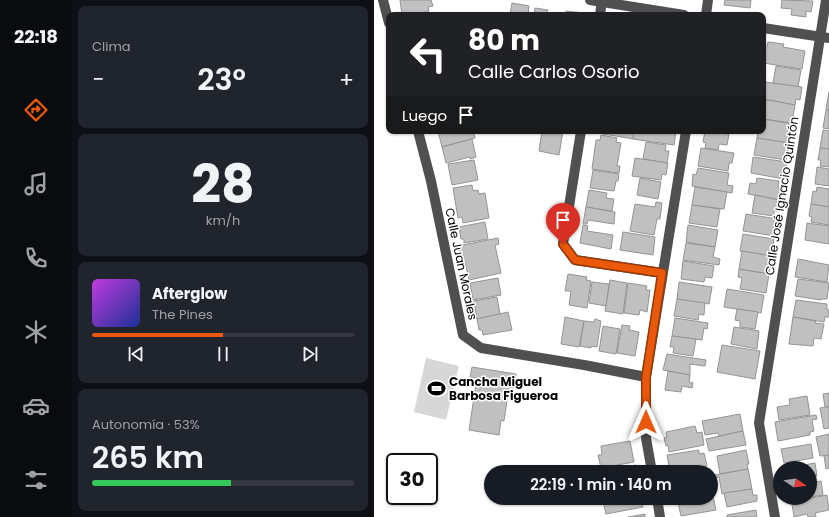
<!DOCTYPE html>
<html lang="es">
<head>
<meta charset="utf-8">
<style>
  :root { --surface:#171b24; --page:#20242c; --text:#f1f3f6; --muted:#9ea1a6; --line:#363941; --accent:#ea580c }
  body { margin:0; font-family:Poppins,sans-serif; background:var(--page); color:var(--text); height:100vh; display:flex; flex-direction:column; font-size:15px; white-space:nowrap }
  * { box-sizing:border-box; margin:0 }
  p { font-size:13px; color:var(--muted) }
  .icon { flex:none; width:22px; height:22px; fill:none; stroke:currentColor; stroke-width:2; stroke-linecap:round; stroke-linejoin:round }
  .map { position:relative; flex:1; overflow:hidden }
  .side { display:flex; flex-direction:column; gap:6px; padding:6px; background:#0d0f14; width:302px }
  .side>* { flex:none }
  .guide { position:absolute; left:12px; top:12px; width:380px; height:122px; border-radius:8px; box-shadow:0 1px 3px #0004; background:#202124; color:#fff; overflow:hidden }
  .needle { width:26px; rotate:103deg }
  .fabs { position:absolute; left:399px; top:461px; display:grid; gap:8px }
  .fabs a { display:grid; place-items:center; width:44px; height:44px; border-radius:50%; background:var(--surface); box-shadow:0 1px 3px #0004; font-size:20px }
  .speed { position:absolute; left:12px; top:453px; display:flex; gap:8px; font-size:20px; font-weight:700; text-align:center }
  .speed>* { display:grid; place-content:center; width:52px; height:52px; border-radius:50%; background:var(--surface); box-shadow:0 1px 3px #0004; line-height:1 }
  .speed .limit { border:2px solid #111; border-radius:6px; background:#fff; color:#111 }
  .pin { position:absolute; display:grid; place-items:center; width:34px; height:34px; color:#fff; margin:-41px -17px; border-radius:50% 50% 50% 0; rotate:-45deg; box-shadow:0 0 4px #0007 }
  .pin .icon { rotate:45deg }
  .me { position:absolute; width:44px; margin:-22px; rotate:0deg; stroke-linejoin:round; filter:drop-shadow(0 0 3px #0008) }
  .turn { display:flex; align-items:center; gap:14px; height:84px; padding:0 16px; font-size:18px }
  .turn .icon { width:52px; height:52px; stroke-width:2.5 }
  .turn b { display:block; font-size:28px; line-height:34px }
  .then { display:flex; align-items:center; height:38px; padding:0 16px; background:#0003; gap:8px; font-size:15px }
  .big { font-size:30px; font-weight:600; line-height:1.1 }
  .side .card { flex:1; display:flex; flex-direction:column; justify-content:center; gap:6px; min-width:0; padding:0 14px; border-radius:8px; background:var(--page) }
  .side .dial { align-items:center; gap:0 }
  .dial b { font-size:52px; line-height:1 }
  .song { display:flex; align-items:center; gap:12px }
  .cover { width:48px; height:48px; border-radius:6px; background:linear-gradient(135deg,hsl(290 70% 55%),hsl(230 70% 35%)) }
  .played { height:4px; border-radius:2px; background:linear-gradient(90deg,var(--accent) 50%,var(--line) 50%) }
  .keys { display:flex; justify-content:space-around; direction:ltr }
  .heat { display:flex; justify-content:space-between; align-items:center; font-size:22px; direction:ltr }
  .charge { height:6px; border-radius:3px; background:linear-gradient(90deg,#34c759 53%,var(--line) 0) }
  .trip { position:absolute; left:110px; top:465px; width:234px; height:40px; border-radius:20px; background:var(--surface); box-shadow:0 1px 3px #0004; font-weight:600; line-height:40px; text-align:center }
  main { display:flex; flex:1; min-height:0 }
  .dock { display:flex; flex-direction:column; width:72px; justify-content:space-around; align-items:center; background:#090b0e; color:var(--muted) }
  .dock .icon { width:28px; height:28px }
  .dock .on { color:var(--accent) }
  .dock b { font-size:18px; color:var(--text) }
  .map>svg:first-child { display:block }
  .green { fill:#d7d7d7 }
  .building { fill:#c0c0c0; stroke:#949494 }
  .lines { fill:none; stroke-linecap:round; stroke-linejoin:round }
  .minor { stroke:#505050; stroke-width:10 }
  .route-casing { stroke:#983908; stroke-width:10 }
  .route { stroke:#ea580c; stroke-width:7 }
  .labels { text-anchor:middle; stroke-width:3; stroke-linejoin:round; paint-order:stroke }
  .street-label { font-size:12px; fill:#000; stroke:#fff }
  .poi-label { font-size:12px; font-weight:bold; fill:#000; stroke:#fff; text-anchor:start }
</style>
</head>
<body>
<main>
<nav class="dock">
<b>22:18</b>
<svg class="icon on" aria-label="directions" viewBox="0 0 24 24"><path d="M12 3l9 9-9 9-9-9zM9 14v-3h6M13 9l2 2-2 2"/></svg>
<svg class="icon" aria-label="music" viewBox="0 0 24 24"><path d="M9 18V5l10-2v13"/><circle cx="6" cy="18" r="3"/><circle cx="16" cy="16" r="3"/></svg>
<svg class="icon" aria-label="phone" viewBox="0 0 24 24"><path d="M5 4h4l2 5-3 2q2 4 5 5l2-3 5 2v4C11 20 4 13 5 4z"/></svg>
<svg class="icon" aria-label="climate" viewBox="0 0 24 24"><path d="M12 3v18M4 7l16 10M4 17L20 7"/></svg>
<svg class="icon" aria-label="car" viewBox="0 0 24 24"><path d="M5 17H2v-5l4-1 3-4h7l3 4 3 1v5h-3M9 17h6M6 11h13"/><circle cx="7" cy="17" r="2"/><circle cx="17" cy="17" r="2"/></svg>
<svg class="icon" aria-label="filters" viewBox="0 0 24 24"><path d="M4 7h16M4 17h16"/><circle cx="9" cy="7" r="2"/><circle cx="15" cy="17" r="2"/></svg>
</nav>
<section class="side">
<div class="card"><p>Clima</p>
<div class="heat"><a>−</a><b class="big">23°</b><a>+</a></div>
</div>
<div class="card dial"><b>28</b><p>km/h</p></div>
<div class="card">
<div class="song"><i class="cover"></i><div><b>Afterglow</b><p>The Pines</p></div></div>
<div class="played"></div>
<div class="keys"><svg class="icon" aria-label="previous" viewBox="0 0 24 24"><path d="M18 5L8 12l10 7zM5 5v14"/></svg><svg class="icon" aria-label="pause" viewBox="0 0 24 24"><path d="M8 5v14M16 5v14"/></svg><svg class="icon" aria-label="next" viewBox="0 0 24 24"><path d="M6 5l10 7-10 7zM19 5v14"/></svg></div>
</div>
<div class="card"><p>Autonomía · 53%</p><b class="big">265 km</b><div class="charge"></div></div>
</section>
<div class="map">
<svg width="455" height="517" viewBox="0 0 455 517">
  <rect width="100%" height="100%" fill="#fff"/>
  <polygon class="green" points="52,358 85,366 72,420 40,412"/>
  <g class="building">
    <polygon points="26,0 57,0 59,6 54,7 55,11 42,15 28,15"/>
    <polygon points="351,0 377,0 376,8 350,5"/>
    <polygon points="408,0 439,1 437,12 432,11 432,17 417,15 418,9 407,8"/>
    <polygon points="138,3 155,6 154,15 136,15"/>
    <polygon points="161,8 174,10 173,13 189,15 160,15"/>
    <polygon points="192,11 210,13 210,15 192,15"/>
    <polygon points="394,42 410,44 409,47 431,51 428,69 389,63 389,45 393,46"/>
    <polygon points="402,66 427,70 424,87 399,83"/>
    <polygon points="391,82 428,87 426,100 422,99 421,105 389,99"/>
    <polygon points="455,92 455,110 452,109"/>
    <polygon points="389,99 421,105 418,123 389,119"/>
    <polygon points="452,110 455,111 455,129 449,128"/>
    <polygon points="389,119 418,124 415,143 383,138 384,131 389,131"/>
    <polygon points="449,130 455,131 455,149 446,148"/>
    <polygon points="64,131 99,131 101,138 68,147"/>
    <polygon points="168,131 189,131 185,155 165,151"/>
    <polygon points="224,131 260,131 259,139 224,133"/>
    <polygon points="260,131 302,131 300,145 259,139"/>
    <polygon points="331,131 355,134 353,145 345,144 344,150 331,148 332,143 329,142"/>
    <polygon points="334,131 355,131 355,134"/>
    <polygon points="227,135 243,138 242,142 247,143 243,166 246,166 245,173 218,169 222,140 226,140"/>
    <polygon points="383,138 415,143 412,160 380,155"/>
    <polygon points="98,139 102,157 96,159 96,157 72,163 68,147"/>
    <polygon points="272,142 292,145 291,151 295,151 293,163 269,159"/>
    <polygon points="327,148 360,153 358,163 355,163 354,171 324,166"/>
    <polygon points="446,148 455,149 455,167 446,166 447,160 444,160"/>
    <polygon points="379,157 413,162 410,179 377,173"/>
    <polygon points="261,158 294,163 292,175 288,174 287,180 258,176"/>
    <polygon points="100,160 104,180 78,185 74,164"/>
    <polygon points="443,167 455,169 455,186 441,184"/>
    <polygon points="324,168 355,173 353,185 359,186 358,193 318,186 319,174 322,175"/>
    <polygon points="219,170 245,174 244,181 242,181 240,191 216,188"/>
    <polygon points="266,178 287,182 284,199 263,195"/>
    <polygon points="383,178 405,181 404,187 409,188 407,200 374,194 376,183 382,184"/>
    <polygon points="98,185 99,191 104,190 105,194 111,193 115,218 89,223 88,217 84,218 79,188"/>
    <polygon points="321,187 353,192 350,209 318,205"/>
    <polygon points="443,187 455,189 455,207 437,204 439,191 442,192"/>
    <polygon points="215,190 233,193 232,198 240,199 238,211 212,207"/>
    <polygon points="381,195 405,200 404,211 400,211 400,216 378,213"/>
    <polygon points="282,202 288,203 286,219 283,219 280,235 256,231 261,204 281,207"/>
    <polygon points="437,204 455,207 455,225 437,222 438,217 435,216"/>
    <polygon points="318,205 346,209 343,227 315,223"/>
    <polygon points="212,207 241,212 240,224 214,220 213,224 209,224"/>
    <polygon points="372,214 404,219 401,236 369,231"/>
    <polygon points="111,222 114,239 90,243 90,239 87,239 85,227"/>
    <polygon points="433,223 455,226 455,244 431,240"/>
    <polygon points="209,225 214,226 213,231 239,235 237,249 206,243"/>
    <polygon points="314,225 344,230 341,247 312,242"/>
    <polygon points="249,232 281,237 279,255 246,250"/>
    <polygon points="369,234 400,239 398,256 366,251"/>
    <polygon points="124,238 125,244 121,245 127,273 95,280 91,262 87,263 84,246"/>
    <polygon points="312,243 341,247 339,257 346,259 345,265 309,260"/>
    <polygon points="368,251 398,256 395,274 365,269"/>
    <polygon points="424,259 455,265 453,282 421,277"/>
    <polygon points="309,261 340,266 338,278 331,277 330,282 307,279"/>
    <polygon points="365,269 395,274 392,293 366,289 368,278 364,277"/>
    <polygon points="194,274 213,277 212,280 217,281 213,308 195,305 197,291 191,291"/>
    <polygon points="124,278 127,295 99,300 96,283"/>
    <polygon points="424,279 455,283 453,299 447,299 447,300 421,296"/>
    <polygon points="236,280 253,283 249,314 231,311"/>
    <polygon points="218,282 235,284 232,306 215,303"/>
    <polygon points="305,282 338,287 335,304 303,299"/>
    <polygon points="254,283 273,286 272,290 276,290 273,312 266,310 265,315 250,313"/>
    <polygon points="353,289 390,295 387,313 350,307"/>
    <polygon points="123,297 126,314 103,319 100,301"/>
    <polygon points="303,299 331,303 330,315 325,314 324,320 300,316"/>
    <polygon points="422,300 453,304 453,310 455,310 455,317 451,317 450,322 419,317"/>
    <polygon points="363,309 384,312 381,329 366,327 366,321 361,320"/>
    <polygon points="134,312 138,330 109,335 108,330 105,330 103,319"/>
    <polygon points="191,317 210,321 205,347 187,344"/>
    <polygon points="419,317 442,321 441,323 450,324 447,339 440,338 439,346 415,344"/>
    <polygon points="301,318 334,323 333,329 330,328 328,340 298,336"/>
    <polygon points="221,319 227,321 223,347 217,346 217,348 206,346 210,321 220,322"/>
    <polygon points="248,325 256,326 255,330 265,332 261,356 243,353"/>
    <polygon points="229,326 246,329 242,354 225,351"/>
    <polygon points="360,327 385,331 383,349 357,344"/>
    <polygon points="298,336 322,339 319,356 299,353 300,347 296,347"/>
    <polygon points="348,345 386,351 381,379 343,372"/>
    <polygon points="293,354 332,360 331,366 316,364 316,375 289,370"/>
    <polygon points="98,367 142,374 140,388 135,387 130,421 127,420 125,435 95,430 103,378 96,377"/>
    <polygon points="294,371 316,375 315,382 319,383 318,388 308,386 307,392 291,390"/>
    <polygon points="455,393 455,407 451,407 449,394"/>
    <polygon points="433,396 436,415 405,420 403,407 416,405 415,399"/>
    <polygon points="451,407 455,407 455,428 450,429 446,408"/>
    <polygon points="366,414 369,431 345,436 344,433 331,435 328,421"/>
    <polygon points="442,415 443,419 438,420 440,431 436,432 436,435 404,441 401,422"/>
    <polygon points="321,426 323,433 328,432 330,445 295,452 294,445 292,446 290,438 293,437 292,432"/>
    <polygon points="369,431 372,445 335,451 332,439"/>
    <polygon points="455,434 455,455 446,456 442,437"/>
    <polygon points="256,441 260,462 227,468 224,455 228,455 227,446"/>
    <polygon points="437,444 439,458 410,463 407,449"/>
    <polygon points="325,450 325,454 330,453 333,466 296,472 293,455"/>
    <polygon points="372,450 375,464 373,464 374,469 346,474 343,456"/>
    <polygon points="455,455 455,468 452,469 450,456"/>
    <polygon points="441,463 443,476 436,477 436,468 414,468"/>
    <polygon points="262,465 264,472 233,472 233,471"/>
    <polygon points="374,469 378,489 348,494 345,477 342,478 341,475"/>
    <polygon points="447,481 449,495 436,497 436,483"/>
    <polygon points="378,489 379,495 383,495 383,501 353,507 350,493"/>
    <polygon points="453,495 455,510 441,513 442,517 434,517 433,514 420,517 418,504 428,502 427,500"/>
    <polygon points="337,496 339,496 342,510 307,516 304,502 328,498 337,498"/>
    <polygon points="243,498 267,498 269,507 232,514 229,501"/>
    <polygon points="382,510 383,517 353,517 353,515"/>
    <polygon points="271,514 271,517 254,517"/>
  </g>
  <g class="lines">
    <g class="minor">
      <polyline points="9,0 15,23"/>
      <polyline points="216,0 310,15"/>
      <polyline points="226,15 228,0"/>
      <polyline points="332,15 334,0"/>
      <polyline points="389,28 455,38"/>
      <polyline points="44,131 57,181 89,335 107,348 210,365 272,377"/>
      <polyline points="207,131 189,244 201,260 288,273"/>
      <polyline points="278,472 272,438 272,377 312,131"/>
      <polyline points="283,498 286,517"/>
      <polyline points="401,517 385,423 452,0"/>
    </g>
  </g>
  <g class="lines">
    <defs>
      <polyline id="route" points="189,244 201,260 288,273 272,377 272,422"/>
    </defs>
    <use href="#route" class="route-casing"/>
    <use href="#route" class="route"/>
  </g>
  <defs>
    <symbol id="stadium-bare" viewBox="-9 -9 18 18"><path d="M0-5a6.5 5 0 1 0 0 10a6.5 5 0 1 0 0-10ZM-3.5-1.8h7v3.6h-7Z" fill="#000" stroke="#fff" stroke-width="2.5" paint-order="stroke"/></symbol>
  </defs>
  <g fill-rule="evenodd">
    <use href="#stadium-bare" x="50" y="376" width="25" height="25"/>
  </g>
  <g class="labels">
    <g class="street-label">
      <text transform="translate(408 196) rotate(-81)" y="4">Calle José Ignacio Quintón</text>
      <text transform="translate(87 264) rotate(78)" y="4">Calle Juan Morales</text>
    </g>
    <g class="poi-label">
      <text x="75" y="386">Cancha Miguel<tspan x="75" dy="14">Barbosa Figueroa</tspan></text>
    </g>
  </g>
</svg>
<div class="fabs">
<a><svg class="needle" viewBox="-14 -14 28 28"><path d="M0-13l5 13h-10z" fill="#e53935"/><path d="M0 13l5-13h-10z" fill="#9ea1a6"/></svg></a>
</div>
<div class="speed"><div class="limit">30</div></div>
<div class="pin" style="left:189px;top:244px;background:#d93025"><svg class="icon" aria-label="arrive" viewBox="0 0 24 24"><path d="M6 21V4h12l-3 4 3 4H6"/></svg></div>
<svg class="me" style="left:272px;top:422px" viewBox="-20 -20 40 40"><path d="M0-17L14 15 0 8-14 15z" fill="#ea580c" stroke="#fff" stroke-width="4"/></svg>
<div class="trip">22:19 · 1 min · 140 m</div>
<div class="guide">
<div class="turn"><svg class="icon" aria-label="left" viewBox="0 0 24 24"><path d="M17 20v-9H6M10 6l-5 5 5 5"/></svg><div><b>80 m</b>Calle Carlos Osorio</div></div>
<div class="then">Luego<svg class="icon" aria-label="arrive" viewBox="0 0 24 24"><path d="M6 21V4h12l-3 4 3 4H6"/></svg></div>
</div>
</div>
</main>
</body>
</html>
